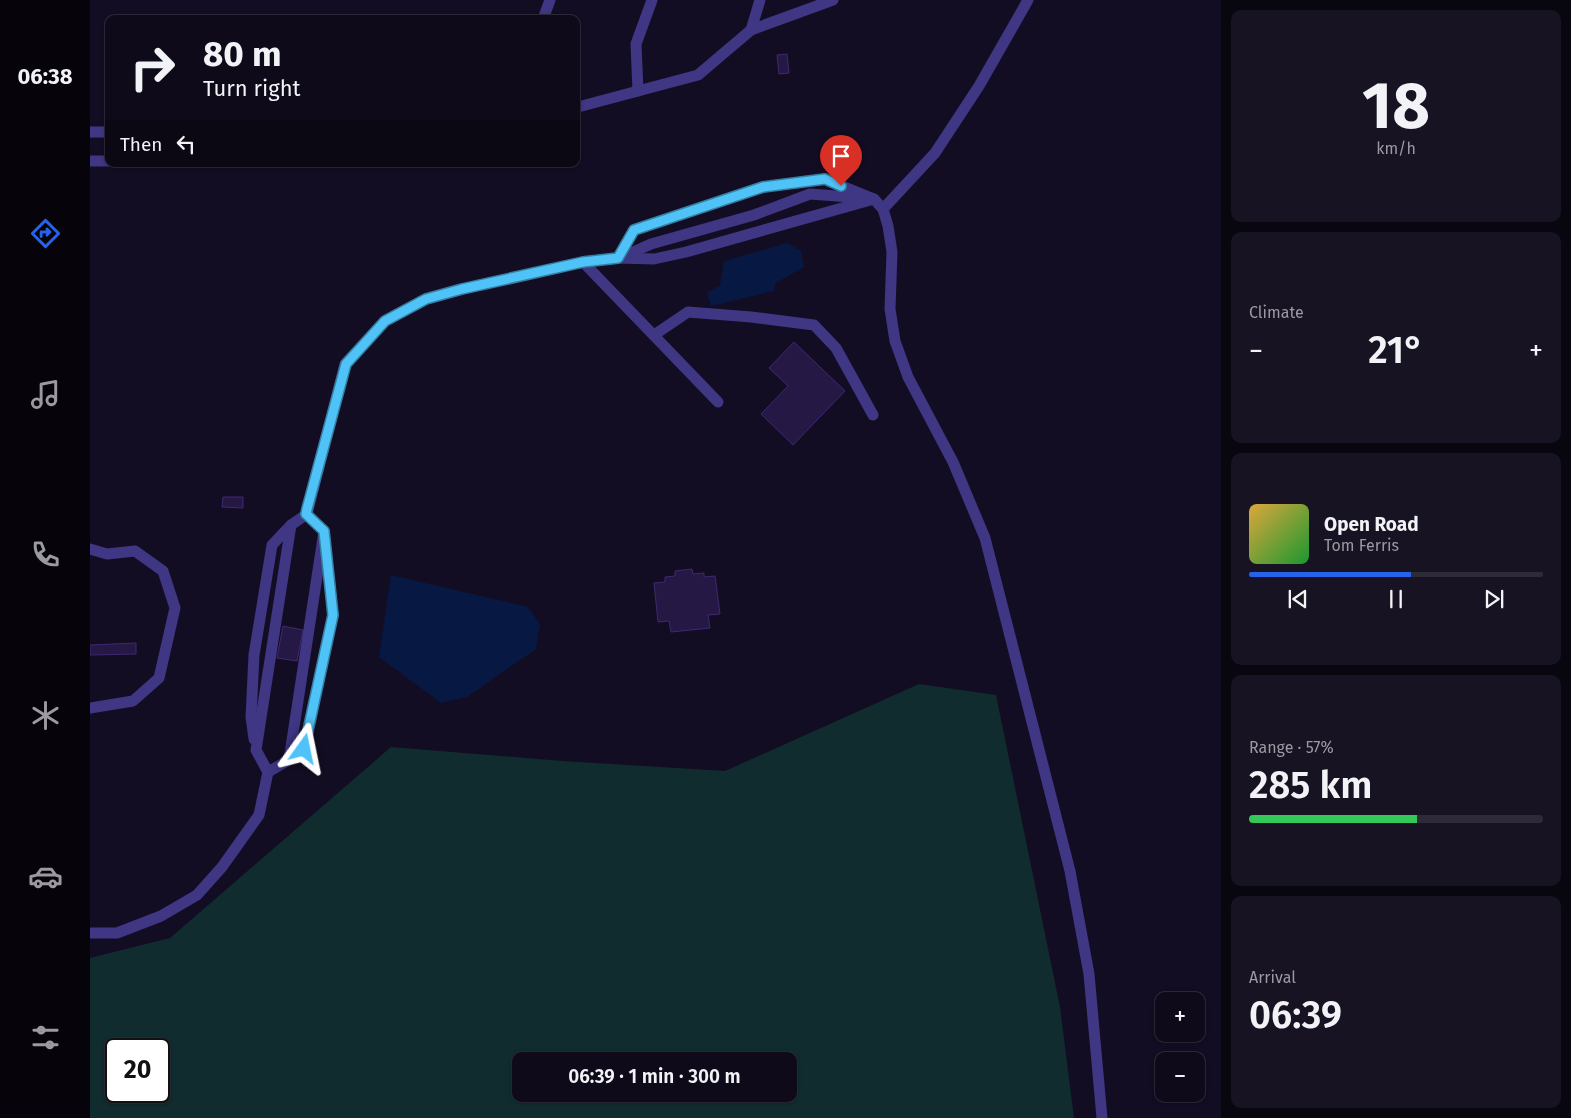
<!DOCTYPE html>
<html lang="en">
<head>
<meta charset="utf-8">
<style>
  :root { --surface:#0e0a1a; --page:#171323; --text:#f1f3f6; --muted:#9b9aa2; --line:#2e2b39; --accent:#2563eb }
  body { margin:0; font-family:"Fira Sans",sans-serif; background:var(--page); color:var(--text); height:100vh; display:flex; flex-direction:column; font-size:19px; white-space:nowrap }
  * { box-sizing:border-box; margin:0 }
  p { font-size:16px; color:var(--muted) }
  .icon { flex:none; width:28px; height:28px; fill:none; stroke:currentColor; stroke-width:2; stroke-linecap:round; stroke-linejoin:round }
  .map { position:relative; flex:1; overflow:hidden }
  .side { display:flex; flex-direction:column; gap:10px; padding:10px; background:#08060e; width:350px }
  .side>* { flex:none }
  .banner { position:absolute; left:15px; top:15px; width:475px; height:152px; border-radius:10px; box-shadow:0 1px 4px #0004,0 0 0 1px var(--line); background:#0e0a1a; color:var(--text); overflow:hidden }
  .controls { position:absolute; left:1065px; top:992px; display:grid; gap:10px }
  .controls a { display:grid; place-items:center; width:50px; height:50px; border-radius:10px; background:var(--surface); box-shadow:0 1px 4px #0004,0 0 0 1px var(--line); font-size:25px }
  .speed { position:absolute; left:15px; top:1038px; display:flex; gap:10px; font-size:25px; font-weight:700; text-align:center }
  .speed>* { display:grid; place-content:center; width:65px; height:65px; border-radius:50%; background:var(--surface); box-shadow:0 1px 4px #0004,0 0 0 1px var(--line); line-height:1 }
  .speed .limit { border:2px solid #111; border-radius:8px; background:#fff; color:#111 }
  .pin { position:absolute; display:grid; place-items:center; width:42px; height:42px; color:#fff; margin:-51px -21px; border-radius:50% 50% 50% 0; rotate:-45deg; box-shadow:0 0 5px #0007 }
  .pin .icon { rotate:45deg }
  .me { position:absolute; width:55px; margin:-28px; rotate:12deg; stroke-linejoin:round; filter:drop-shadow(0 0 4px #0008) }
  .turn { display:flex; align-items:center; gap:18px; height:105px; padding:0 15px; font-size:22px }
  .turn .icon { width:65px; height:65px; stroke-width:2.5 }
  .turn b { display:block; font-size:35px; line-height:42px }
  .then { display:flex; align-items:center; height:48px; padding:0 15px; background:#0003; gap:10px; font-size:19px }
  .big { font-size:38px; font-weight:600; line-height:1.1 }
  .side .tile { flex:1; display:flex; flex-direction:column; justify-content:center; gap:8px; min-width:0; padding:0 18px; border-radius:10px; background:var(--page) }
  .side .dial { align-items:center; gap:0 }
  .dial b { font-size:65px; line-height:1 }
  .song { display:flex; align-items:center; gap:15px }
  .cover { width:60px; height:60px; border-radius:8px; background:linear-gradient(135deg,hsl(40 70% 55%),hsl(130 70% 35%)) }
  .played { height:5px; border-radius:2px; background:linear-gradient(90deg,var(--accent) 55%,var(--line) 55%) }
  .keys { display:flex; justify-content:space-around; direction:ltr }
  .heat { display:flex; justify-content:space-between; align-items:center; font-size:28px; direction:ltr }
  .charge { height:8px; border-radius:4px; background:linear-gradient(90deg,#34c759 57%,var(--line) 0) }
  .trip { position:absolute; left:422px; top:1052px; width:285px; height:50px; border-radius:10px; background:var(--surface); box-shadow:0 1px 4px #0004,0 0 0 1px var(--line); font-weight:600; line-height:50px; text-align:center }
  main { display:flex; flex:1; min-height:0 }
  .dock { display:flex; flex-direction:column; width:90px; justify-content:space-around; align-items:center; background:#06040a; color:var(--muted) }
  .dock .icon { width:35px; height:35px }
  .dock .current { color:var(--accent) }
  .dock b { font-size:22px; color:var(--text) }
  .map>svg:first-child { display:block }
  .green { fill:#102c2e; fill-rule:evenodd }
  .water { fill:#071842 }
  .building { fill:#251845; stroke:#3e2972 }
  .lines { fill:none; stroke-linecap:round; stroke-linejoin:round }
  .service { stroke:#3f3684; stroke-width:11 }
  .route-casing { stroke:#337fa1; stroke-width:12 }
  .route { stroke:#4fc3f7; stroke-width:9 }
</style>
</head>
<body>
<main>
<nav class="dock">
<b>06:38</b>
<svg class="icon current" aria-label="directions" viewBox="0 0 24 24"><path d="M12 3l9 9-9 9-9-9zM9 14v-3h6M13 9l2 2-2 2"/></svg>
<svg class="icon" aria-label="music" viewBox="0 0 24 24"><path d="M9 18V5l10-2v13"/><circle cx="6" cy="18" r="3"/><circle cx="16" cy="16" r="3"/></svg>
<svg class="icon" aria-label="phone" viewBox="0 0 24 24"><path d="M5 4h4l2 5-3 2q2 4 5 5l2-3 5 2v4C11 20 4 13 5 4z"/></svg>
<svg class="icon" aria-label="climate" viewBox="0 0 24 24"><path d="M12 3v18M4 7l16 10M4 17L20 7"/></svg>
<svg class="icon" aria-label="car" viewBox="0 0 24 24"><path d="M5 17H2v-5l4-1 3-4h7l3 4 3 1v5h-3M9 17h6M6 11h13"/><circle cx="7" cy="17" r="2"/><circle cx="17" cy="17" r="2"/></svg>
<svg class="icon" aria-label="filters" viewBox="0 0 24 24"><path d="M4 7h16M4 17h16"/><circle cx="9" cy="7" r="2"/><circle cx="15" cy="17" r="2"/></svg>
</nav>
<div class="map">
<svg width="1131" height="1118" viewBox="0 0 1131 1118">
  <rect width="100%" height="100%" fill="#130d23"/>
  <path class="green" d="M829,684l77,11 64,312 14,111h-984v-160l80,-20 221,-191 171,14 163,10zM26,1049h43v42h-43zM431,1061h268v33h-268z"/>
  <g class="water">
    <polygon points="697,243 711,251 714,267 686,283 684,291 621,306 617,293 630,285 634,261"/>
    <polygon points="301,575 438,607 450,624 446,649 377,697 351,703 289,657"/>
  </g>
  <g class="building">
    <polygon points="697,54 699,73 689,74 687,55"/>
    <polygon points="704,342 755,391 703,445 671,414 698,386 679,368"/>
    <polygon points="133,497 153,497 153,508 132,507"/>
    <polygon points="602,569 603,574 614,573 614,577 625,576 630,614 618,615 620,628 581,632 579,621 568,622 564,583 575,582 575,577 585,576 585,571"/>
    <polygon points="193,626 213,630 207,661 187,658"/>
    <polygon points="46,643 46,654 0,655 0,645"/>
  </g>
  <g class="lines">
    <g class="service">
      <polyline points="453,19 460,0"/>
      <polyline points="661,30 743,0"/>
      <polyline points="548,91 546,44 562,0"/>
      <polyline points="488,107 608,75 661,30 670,0"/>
      <polyline points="0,132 19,132"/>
      <polyline points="0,161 19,161"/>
      <polyline points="793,209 845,153 889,86 938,0"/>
      <polyline points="532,257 561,244 664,215 720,194 773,198"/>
      <polyline points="528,258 544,230 673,187 735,179 784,199"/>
      <polyline points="493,262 628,402"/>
      <polyline points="564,335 598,312 661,317 724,325 746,348 783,415"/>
      <polyline points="0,549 17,554 45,551 73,571 85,608 69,678 43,701 0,708"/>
      <polyline points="164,739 161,717 164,655 182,545 201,525"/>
      <polyline points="199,760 214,749 243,615 236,548"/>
      <polyline points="178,772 199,760 234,531 217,514"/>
      <polyline points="0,933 27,933 71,916 107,895 132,867 169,815 178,772 166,750 201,525 217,514 255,364 295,321 336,299 372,289 493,262 528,258 564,259 596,252 784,199 793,209 798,226 802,252 800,309 805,341 818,377 863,462 895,538 980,871 999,974 1012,1118"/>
    </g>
  </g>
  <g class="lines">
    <defs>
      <polyline id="route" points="214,749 243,615 234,531 216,514 217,509 256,364 295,321 336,299 372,289 493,262 528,258 544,230 673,187 735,179 751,186"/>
    </defs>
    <use href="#route" class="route-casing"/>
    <use href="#route" class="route"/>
  </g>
</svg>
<div class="controls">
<a>+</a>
<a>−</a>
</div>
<div class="speed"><div class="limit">20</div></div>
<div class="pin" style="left:751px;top:186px;background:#d93025"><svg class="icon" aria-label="arrive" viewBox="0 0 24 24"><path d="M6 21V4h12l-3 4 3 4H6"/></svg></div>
<svg class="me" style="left:214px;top:749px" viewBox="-20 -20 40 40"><path d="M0-17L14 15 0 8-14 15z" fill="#4fc3f7" stroke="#fff" stroke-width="4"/></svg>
<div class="trip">06:39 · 1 min · 300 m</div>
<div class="banner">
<div class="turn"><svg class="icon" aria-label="right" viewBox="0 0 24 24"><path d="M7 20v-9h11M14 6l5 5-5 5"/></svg><div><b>80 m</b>Turn right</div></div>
<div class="then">Then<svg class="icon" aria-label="left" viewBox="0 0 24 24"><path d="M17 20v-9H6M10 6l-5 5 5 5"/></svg></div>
</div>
</div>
<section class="side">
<div class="tile dial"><b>18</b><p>km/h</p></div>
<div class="tile"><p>Climate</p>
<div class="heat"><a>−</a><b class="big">21°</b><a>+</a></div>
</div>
<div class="tile">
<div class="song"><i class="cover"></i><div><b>Open Road</b><p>Tom Ferris</p></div></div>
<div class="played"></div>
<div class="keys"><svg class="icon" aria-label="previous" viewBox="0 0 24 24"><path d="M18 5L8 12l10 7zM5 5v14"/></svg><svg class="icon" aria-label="pause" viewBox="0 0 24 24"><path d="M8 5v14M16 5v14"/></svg><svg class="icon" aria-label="next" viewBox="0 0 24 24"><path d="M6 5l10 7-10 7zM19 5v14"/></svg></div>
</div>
<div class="tile"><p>Range · 57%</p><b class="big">285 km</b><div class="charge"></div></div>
<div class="tile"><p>Arrival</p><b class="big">06:39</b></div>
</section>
</main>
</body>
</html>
